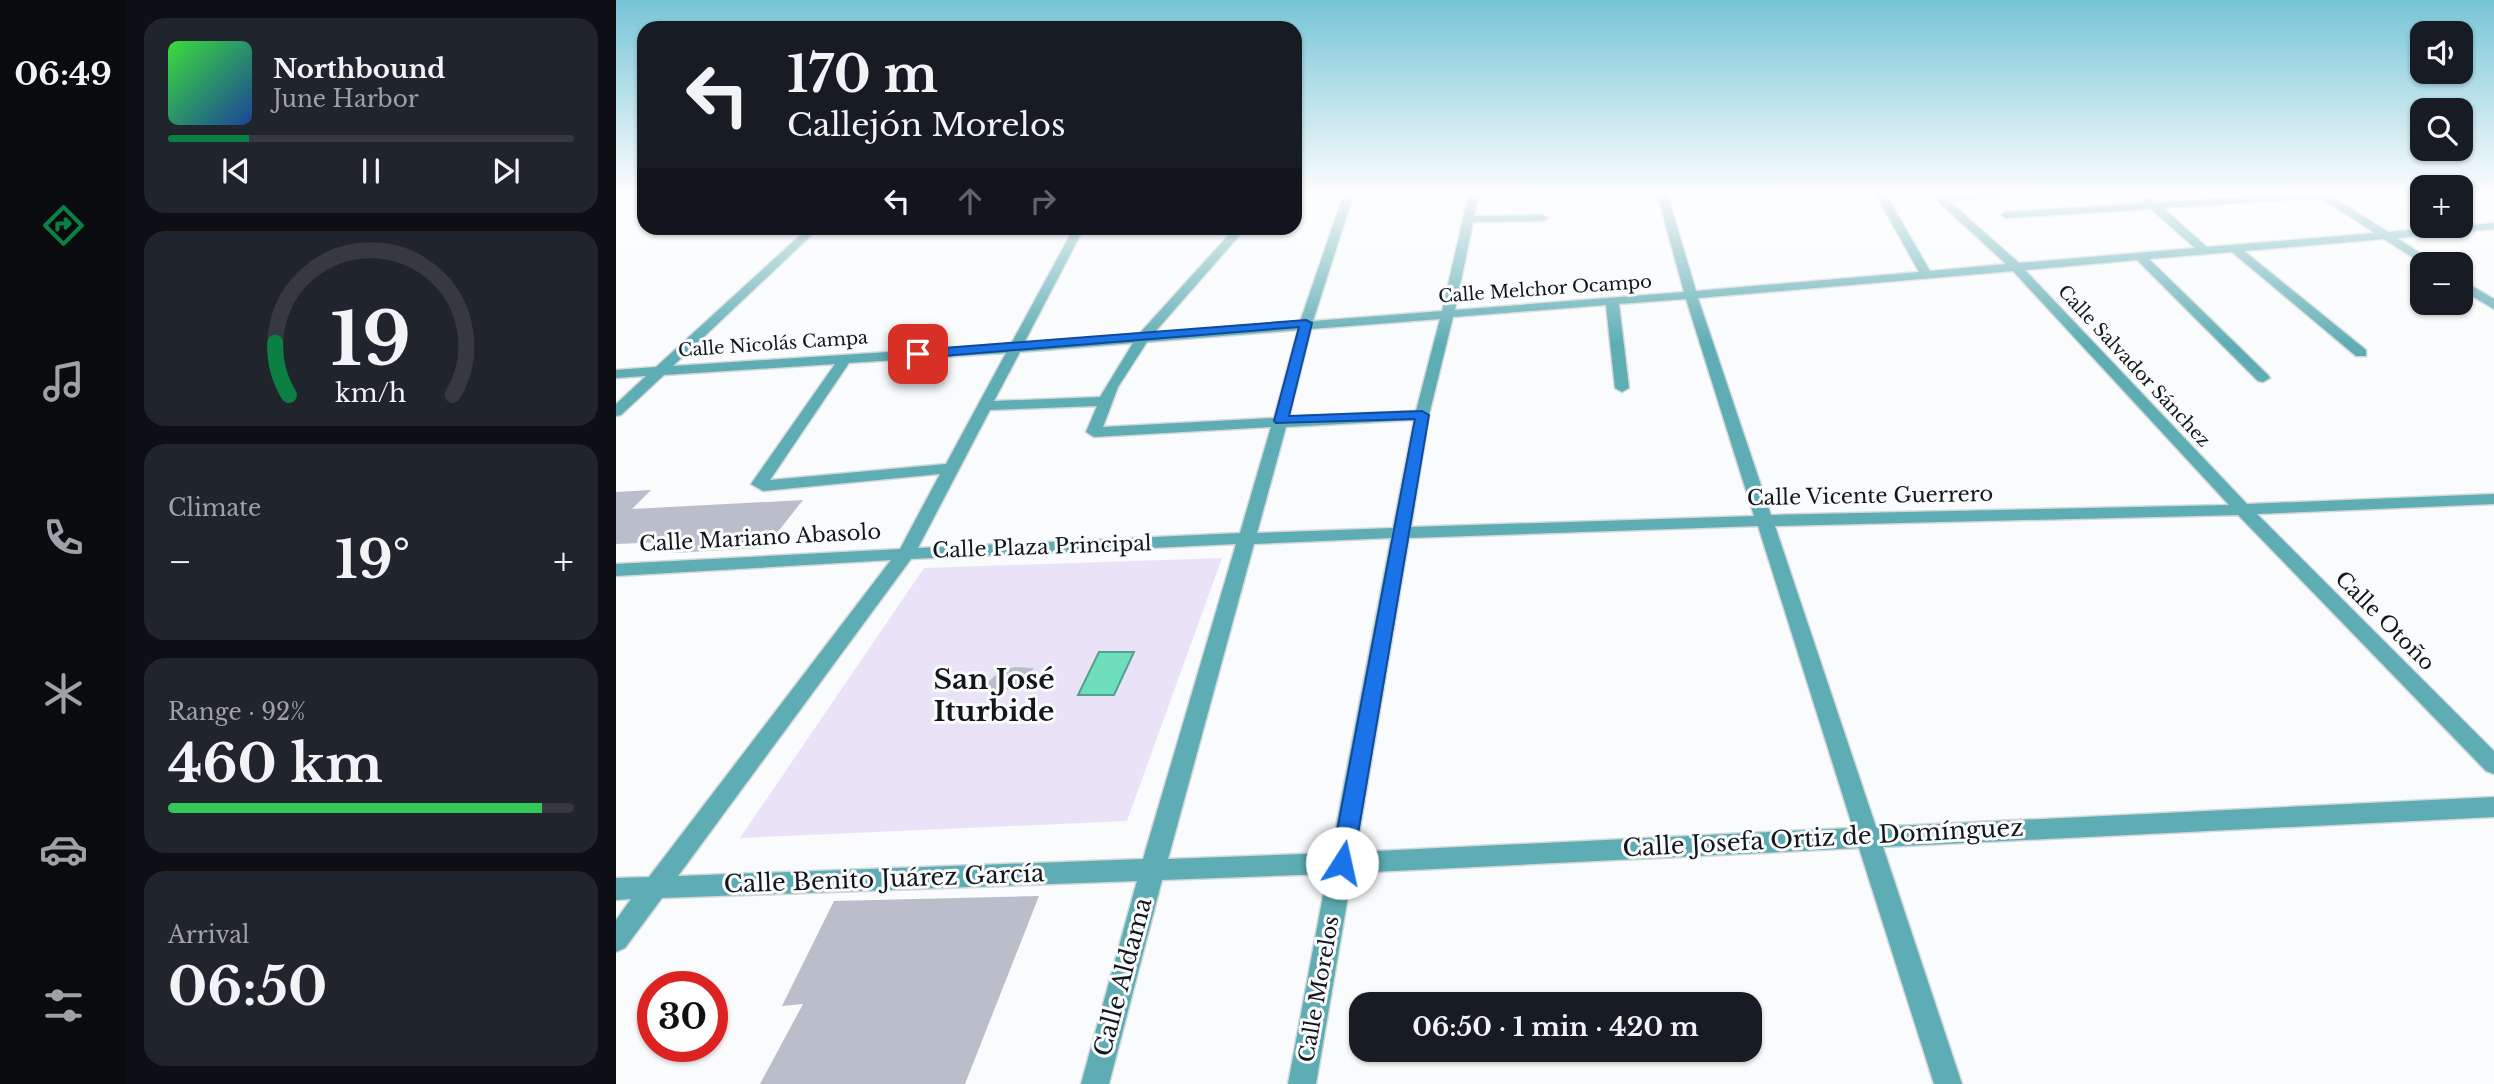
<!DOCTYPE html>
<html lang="en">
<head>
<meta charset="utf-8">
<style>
  :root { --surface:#171b24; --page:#20242c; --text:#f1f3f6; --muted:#9ea1a6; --line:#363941; --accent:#0b8043 }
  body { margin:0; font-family:"Libre Baskerville",serif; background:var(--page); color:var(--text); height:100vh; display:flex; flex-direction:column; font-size:26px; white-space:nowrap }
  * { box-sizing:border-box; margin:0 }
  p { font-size:23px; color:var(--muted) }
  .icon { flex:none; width:38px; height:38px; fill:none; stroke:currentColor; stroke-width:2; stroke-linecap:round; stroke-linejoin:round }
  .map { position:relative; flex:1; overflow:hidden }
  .sheet { display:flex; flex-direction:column; gap:18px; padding:18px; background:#0d0f14; width:490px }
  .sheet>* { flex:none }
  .hud { position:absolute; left:21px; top:21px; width:665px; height:214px; border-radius:21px; box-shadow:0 2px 5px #0004; background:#171b24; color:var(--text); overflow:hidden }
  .buttons { position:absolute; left:1794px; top:21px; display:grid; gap:14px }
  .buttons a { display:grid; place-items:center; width:63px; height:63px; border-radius:14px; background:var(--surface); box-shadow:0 2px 5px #0004; font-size:35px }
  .speed { position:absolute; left:21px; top:971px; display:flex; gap:14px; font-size:35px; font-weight:700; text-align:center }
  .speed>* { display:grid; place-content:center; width:91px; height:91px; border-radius:50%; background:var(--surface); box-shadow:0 2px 5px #0004; line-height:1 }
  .speed .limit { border:10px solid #d22; background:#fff; color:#111 }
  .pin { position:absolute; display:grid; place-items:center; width:60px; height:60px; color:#fff; margin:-30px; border-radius:14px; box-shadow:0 4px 10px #0006 }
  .me { position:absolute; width:77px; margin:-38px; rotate:10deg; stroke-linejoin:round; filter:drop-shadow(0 0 5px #0008) }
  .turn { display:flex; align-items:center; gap:24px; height:147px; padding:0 35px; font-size:32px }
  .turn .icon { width:91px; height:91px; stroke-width:2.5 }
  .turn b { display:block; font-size:49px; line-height:60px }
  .lanes { display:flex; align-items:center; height:66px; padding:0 35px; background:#0003; justify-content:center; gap:35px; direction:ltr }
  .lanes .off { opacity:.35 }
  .big { font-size:52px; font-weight:700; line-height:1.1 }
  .sheet .widget { flex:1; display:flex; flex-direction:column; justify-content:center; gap:10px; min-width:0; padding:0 24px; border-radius:21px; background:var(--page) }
  .sheet .dial { align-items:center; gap:0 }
  .dial svg { height:182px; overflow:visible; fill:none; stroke:var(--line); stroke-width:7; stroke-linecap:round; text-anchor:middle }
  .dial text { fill:var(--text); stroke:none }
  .song { display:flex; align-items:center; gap:21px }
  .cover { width:84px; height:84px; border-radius:10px; background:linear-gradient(135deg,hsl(120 70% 55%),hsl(220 70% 35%)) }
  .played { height:7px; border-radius:4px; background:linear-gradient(90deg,var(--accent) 20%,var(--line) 20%) }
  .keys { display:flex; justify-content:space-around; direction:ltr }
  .heat { display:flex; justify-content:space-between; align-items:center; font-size:38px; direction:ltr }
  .charge { height:10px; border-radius:5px; background:linear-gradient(90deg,#34c759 92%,var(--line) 0) }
  .trip { position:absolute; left:733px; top:992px; width:413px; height:70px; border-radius:21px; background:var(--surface); box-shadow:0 2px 5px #0004; font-weight:700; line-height:70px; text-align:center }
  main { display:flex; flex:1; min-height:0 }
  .tab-bar { display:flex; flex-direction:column; width:126px; justify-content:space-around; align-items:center; background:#090b0e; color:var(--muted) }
  .tab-bar .icon { width:49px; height:49px }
  .tab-bar .active { color:var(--accent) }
  .tab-bar b { font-size:32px; color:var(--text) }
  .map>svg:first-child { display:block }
  .green { fill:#eae3f8 }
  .water { fill:#6fdebc; stroke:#53a28b; stroke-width:2 }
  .building { fill:#babeca }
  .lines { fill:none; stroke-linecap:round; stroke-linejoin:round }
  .minor-casing { stroke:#d4d7d9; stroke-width:3 }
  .minor { fill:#5eadb4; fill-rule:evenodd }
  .route { fill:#1a73e8; stroke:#114b97; stroke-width:2 }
  .labels { text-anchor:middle; stroke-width:6; stroke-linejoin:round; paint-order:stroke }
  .far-street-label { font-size:18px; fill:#13171a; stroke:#f9fbfd }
  .street-label { font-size:21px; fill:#13171a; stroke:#f9fbfd }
  .near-street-label { font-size:24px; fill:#13171a; stroke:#f9fbfd }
  .district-label { font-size:28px; font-weight:bold; fill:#13171a; stroke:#f9fbfd }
</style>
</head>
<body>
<main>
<nav class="tab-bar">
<b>06:49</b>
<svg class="icon active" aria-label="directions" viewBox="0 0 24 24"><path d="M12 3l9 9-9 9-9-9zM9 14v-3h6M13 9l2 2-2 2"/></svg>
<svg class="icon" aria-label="music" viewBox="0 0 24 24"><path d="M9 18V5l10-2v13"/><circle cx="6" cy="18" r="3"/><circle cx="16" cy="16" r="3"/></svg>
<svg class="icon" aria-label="phone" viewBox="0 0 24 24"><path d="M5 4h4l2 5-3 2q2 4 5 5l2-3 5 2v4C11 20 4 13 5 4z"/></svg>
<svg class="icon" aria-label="climate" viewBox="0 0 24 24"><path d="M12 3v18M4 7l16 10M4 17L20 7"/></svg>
<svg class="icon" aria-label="car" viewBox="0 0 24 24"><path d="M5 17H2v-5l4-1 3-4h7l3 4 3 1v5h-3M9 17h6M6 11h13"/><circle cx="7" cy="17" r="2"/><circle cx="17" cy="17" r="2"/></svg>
<svg class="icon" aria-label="filters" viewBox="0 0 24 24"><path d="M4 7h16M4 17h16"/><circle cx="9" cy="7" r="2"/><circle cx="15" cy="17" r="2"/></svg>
</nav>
<section class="sheet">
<div class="widget">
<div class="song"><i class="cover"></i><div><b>Northbound</b><p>June Harbor</p></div></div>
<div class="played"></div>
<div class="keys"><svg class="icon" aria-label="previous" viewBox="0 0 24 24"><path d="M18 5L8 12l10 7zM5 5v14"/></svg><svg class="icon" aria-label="pause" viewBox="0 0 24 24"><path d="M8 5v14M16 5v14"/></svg><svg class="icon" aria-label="next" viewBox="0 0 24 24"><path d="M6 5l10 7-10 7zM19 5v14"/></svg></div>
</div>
<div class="widget dial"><svg viewBox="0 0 100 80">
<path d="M14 69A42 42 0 1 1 86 69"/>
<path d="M14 69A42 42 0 0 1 8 46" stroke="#0b8043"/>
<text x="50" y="56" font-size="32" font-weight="700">19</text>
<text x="50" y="72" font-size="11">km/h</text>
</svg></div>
<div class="widget"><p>Climate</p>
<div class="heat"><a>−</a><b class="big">19°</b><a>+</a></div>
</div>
<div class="widget"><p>Range · 92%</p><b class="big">460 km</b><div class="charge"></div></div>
<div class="widget"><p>Arrival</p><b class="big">06:50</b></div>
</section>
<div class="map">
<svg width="1878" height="1084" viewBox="0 0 1878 1084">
  <rect width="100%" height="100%" fill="#f9fbfd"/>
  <polygon class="green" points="606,558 511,821 124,838 308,568"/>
  <polygon class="water" points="483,652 518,652 498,695 462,695"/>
  <g class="building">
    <polygon points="35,490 16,509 187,500 149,548 57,553 67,541 0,544 0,492"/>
    <polygon points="398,667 418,668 406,683 396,689 361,692 382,673"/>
    <polygon points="423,896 349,1084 144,1084 187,1004 166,1006 218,901"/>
  </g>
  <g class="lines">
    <defs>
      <g id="minor">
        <path d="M728,193h10l-41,128 129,-10 27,-118h10l-5,23 69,-1 5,3 -5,3 -70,1 -18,88 229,-18 -27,-99h10l29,98 223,-19 -44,-79h10l45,78 76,-7 -77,-71h84l-5,3 -60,4 71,63 176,-15 -44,-39 -145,9 -5,-3 5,-3 138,-9 -2,-3 5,-3 9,5 171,-9 61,39 106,-9v6l-97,9 40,26h-14l-39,-25 -140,12 122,99v6h-10l-124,-104 -83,7 119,116 2,3 -7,4 -5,-1 -121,-121 -112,10 222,234 247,-10v10l-237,10 237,237v23l-8,-3 -248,-256 -463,11 101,301 618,-30v20l-611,30 79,237h-28l-75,-236 -507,25 -36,211h-28l39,-210 -165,6 -53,204h-28l56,-203 -475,17 -37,50 -9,4v-32l15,-21 -15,1v-22l33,-1 242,-317 -275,16v-12l284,-15 40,-75 -177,17 -12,-7 84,-120 -171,11 -43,40 -5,1v-12l30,-28 -30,2v-8l40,-3 152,-139h11l-146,138 338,-22 63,-116h10l-60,115 115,-9 96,-106h11l-92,105 146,-11zM1705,198l54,35 -168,14 -44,-39zM1397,271l216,234 -458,10 -73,-217zM1070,299l68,217 -343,11 18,-112 24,-98 153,-12 9,83 7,4 7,-4 -10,-84zM824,319l-24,92 -127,6 22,-88zM682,330l-24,88 -171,9 15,-40 29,-45zM517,343l-33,54 -106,4 26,-49zM390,353l-60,111 -176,16 79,-117zM481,406l-11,26 8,5 177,-10 -31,106 -322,15 72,-138zM798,420l-21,108 -136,5 29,-106zM1142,526l95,302 -497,24 53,-314zM775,538l-60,315 -163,6 86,-315zM620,544l-93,315 -465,17 233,-317z"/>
        <polygon points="1844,279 1878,299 1878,309 1844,289"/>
      </g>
    </defs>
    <use href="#minor" class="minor-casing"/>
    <use href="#minor" class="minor"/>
  </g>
  <linearGradient id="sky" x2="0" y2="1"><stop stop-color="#77c5d6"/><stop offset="0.56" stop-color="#fcfdfe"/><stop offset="1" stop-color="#fcfdfe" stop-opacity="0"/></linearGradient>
  <rect width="1878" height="345" fill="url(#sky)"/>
  <polygon class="route" points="690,320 696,323 673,416 806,411 813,415 737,863 734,870 726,873 718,870 715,863 799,419 660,423 658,421 683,327 302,358 296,354 302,350"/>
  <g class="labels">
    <g class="far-street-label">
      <text transform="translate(929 289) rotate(-4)" y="6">Calle Melchor Ocampo</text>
      <text transform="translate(157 344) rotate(-4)" y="6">Calle Nicolás Campa</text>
      <text transform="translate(1518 366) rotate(47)" y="6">Calle Salvador Sánchez</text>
    </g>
    <g class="street-label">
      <text transform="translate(1254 496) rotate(-1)" y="7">Calle Vicente Guerrero</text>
      <text transform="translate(144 538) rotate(-3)" y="7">Calle Mariano Abasolo</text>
      <text transform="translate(426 547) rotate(-2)" y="7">Calle Plaza Principal</text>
      <text transform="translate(1769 621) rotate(45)" y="7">Calle Otoño</text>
      <text transform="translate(703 989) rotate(-80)" y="7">Calle Morelos</text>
    </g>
    <g class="near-street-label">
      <text transform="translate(1207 838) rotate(-3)" y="8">Calle Josefa Ortiz de Domínguez</text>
      <text transform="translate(268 879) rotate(-2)" y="8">Calle Benito Juárez García</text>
      <text transform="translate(507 977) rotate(-75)" y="8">Calle Aldama</text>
    </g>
    <g class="district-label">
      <text x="378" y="689">San José<tspan x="378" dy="32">Iturbide</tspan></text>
    </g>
  </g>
</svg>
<div class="buttons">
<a><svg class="icon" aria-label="sound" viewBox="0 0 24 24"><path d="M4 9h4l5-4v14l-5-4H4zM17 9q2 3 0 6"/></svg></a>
<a><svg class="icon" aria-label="search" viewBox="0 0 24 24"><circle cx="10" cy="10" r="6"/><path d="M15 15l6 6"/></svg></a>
<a>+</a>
<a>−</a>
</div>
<div class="speed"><div class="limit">30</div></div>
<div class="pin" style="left:302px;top:354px;background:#d93025"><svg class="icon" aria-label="arrive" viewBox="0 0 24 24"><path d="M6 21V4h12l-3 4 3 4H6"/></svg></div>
<svg class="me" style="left:726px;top:863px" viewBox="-20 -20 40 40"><circle r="19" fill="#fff"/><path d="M0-13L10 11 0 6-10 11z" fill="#1a73e8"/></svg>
<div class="trip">06:50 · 1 min · 420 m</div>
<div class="hud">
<div class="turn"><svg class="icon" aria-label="left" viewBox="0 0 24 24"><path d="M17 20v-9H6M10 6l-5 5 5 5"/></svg><div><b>170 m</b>Callejón Morelos</div></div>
<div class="lanes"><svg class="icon" aria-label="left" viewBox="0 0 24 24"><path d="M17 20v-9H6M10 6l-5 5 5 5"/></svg><svg class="icon off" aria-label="ahead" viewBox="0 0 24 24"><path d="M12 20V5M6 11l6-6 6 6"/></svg><svg class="icon off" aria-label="right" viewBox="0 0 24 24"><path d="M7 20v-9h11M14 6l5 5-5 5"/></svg></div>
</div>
</div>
</main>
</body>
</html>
